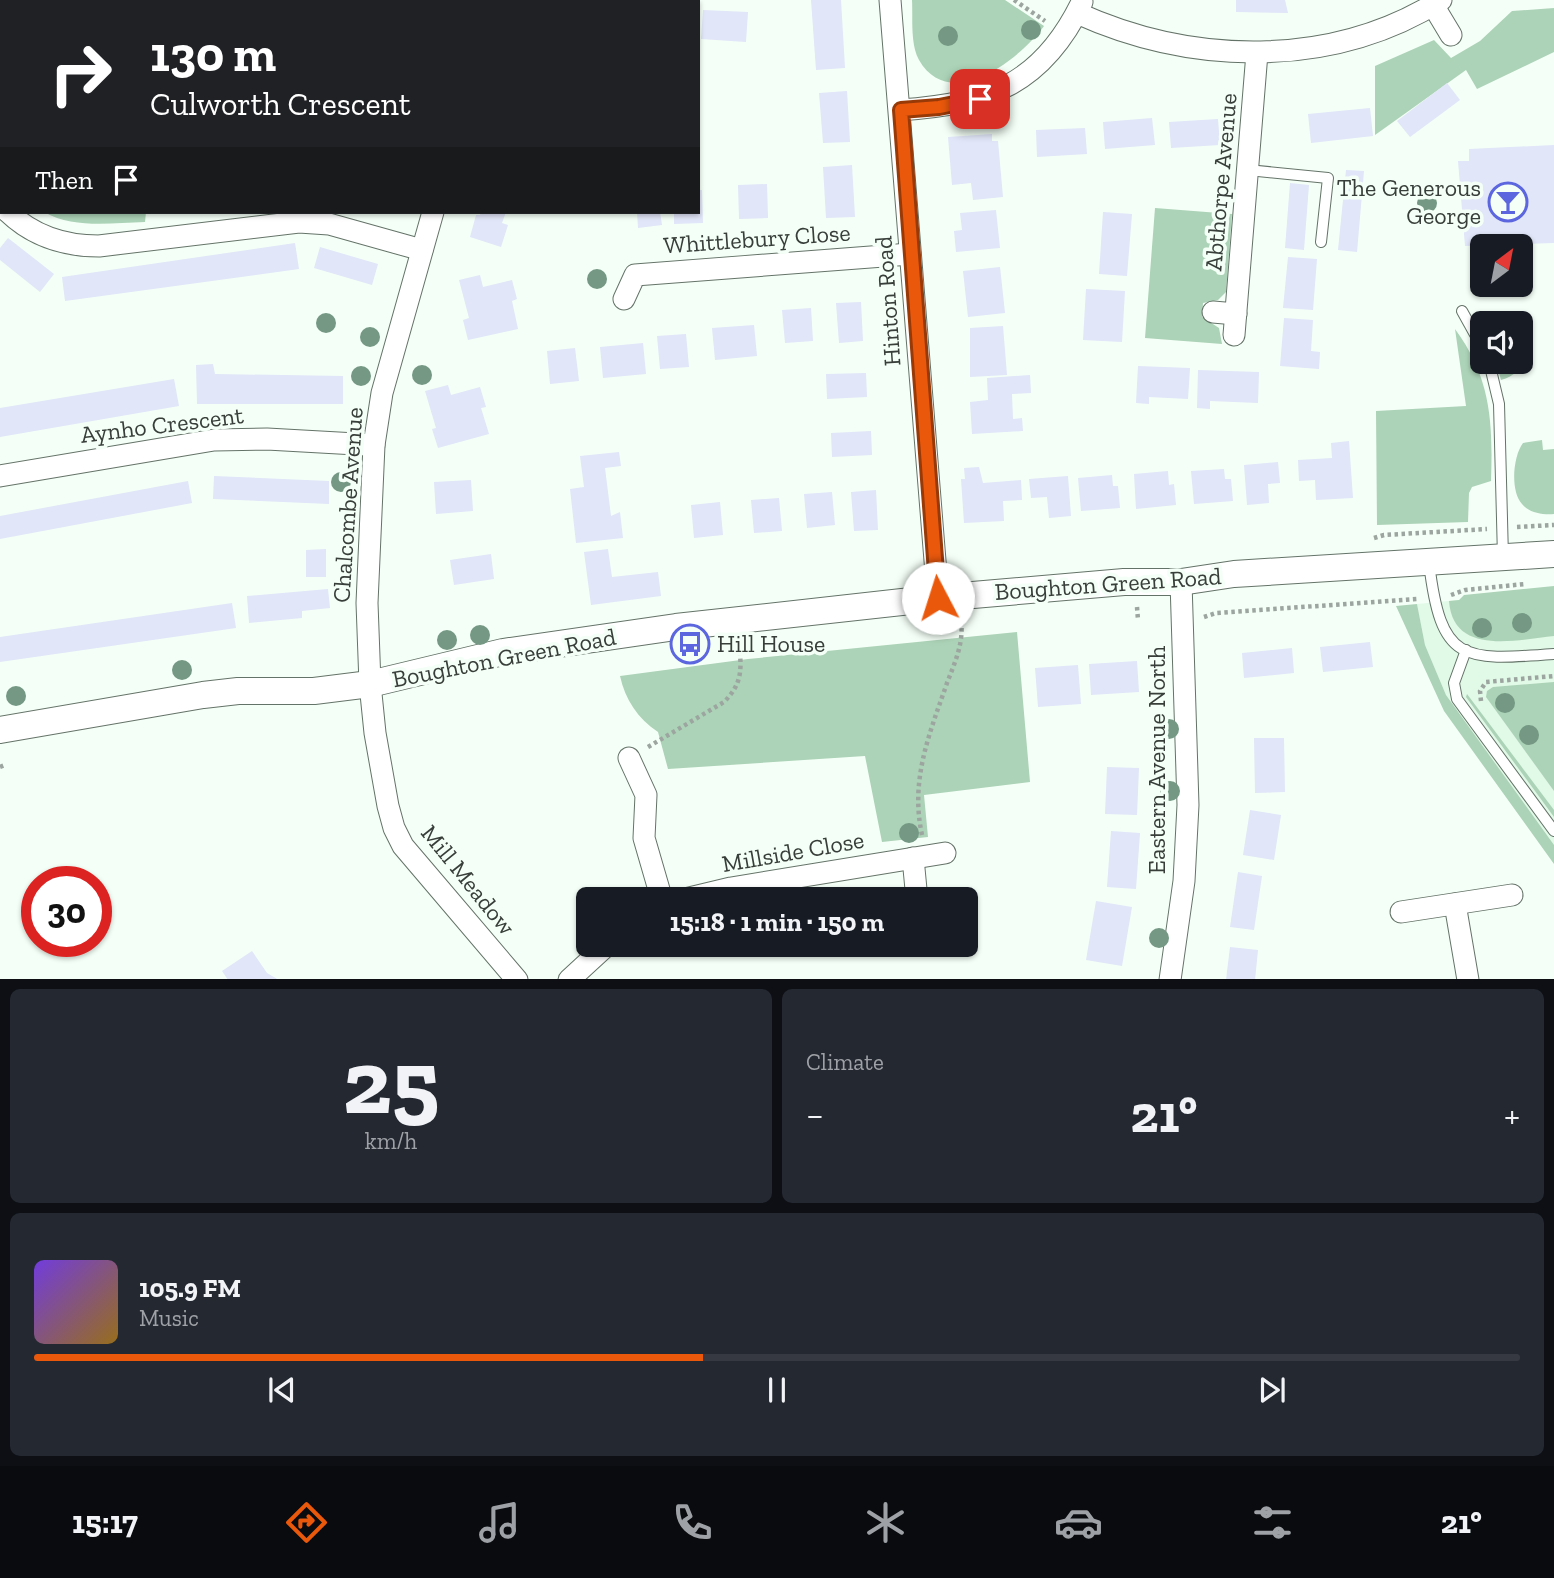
<!DOCTYPE html>
<html lang="en">
<head>
<meta charset="utf-8">
<style>
  :root { --surface:#171b24; --page:#242831; --text:#f1f3f6; --muted:#9ea1a6; --line:#363941; --accent:#ea580c }
  body { margin:0; font-family:"Zilla Slab",serif; background:var(--page); color:var(--text); height:100vh; display:flex; flex-direction:column; font-size:26px; white-space:nowrap }
  * { box-sizing:border-box; margin:0 }
  p { font-size:23px; color:var(--muted) }
  .icon { flex:none; width:38px; height:38px; fill:none; stroke:currentColor; stroke-width:2; stroke-linecap:round; stroke-linejoin:round }
  .map { position:relative; height:979px; overflow:hidden }
  .details { display:flex; flex-direction:column; gap:10px; padding:10px; background:#0d0f14; flex:1 }
  .details>* { flex:none }
  .top-card { position:absolute; left:0px; top:0px; width:700px; height:214px; box-shadow:0 2px 5px #0004; background:#202124; color:#fff; overflow:hidden }
  .needle { width:46px; rotate:32deg }
  .fabs { position:absolute; left:1470px; top:234px; display:grid; gap:14px }
  .fabs a { display:grid; place-items:center; width:63px; height:63px; border-radius:10px; background:var(--surface); box-shadow:0 2px 5px #0004; font-size:35px }
  .speed { position:absolute; left:21px; top:866px; display:flex; gap:14px; font-size:35px; font-weight:700; text-align:center }
  .speed>* { display:grid; place-content:center; width:91px; height:91px; border-radius:50%; background:var(--surface); box-shadow:0 2px 5px #0004; line-height:1 }
  .speed .limit { border:10px solid #d22; background:#fff; color:#111 }
  .pin { position:absolute; display:grid; place-items:center; width:60px; height:60px; color:#fff; margin:-30px; border-radius:14px; box-shadow:0 4px 10px #0006 }
  .me { position:absolute; width:77px; margin:-38px; rotate:355deg; stroke-linejoin:round; filter:drop-shadow(0 0 5px #0008) }
  .turn { display:flex; align-items:center; gap:24px; height:147px; padding:0 35px; font-size:32px }
  .turn .icon { width:91px; height:91px; stroke-width:2.5 }
  .turn b { display:block; font-size:49px; line-height:60px }
  .then { display:flex; align-items:center; height:66px; padding:0 35px; background:#0003; gap:14px; font-size:26px }
  .big { font-size:52px; font-weight:800; line-height:1.1 }
  .details .widget { flex:1; display:flex; flex-direction:column; justify-content:center; gap:10px; min-width:0; padding:0 24px; border-radius:10px; background:var(--page) }
  .details .dial { align-items:center; gap:0 }
  .dial b { font-size:91px; line-height:1 }
  .song { display:flex; align-items:center; gap:21px }
  .cover { width:84px; height:84px; border-radius:10px; background:linear-gradient(135deg,hsl(260 70% 55%),hsl(40 70% 35%)) }
  .played { height:7px; border-radius:4px; background:linear-gradient(90deg,var(--accent) 45%,var(--line) 45%) }
  .keys { display:flex; justify-content:space-around; direction:ltr }
  .heat { display:flex; justify-content:space-between; align-items:center; font-size:38px; direction:ltr }
  .details .tiles { flex:1; display:grid; gap:10px; grid-template-columns:1fr 1fr }
  .widget:last-child { grid-column:span 2 }
  .trip { position:absolute; left:576px; top:887px; width:402px; height:70px; border-radius:10px; background:var(--surface); box-shadow:0 2px 5px #0004; font-weight:800; line-height:70px; text-align:center }
  .menu { display:flex; height:112px; justify-content:space-around; align-items:center; background:#090b0e; color:var(--muted) }
  .menu .icon { width:49px; height:49px }
  .menu .on { color:var(--accent) }
  .menu b { font-size:32px; color:var(--text) }
  .map>svg:first-child { display:block }
  .built { fill:#e1f9e7 }
  .green { fill:#acd3b7 }
  .building { fill:#e1e6f8 }
  .lines { fill:none; stroke-linecap:round; stroke-linejoin:round }
  .service-casing { stroke:#647368; stroke-width:12 }
  .minor-casing { stroke:#647368; stroke-width:23 }
  .tertiary-casing { stroke:#647368; stroke-width:28 }
  .path { stroke:#9ca59f; stroke-width:4.5; stroke-dasharray:3.5 3.5; stroke-linecap:butt }
  .service { stroke:#fff; stroke-width:10 }
  .minor { stroke:#fff; stroke-width:21 }
  .tertiary { stroke:#fff; stroke-width:26 }
  .tree { fill:#749883 }
  .route-casing { stroke:#983908; stroke-width:18 }
  .route { stroke:#ea580c; stroke-width:12 }
  .labels { text-anchor:middle; stroke-width:7; stroke-linejoin:round; paint-order:stroke }
  .street-label { font-size:24px; fill:#383f3a; stroke:#f4fff7 }
  .poi-label { font-size:24px; fill:#383f3a; stroke:#f4fff7; text-anchor:end }
</style>
</head>
<body>
<div class="map">
<svg width="1554" height="980" viewBox="0 0 1554 980">
  <rect width="100%" height="100%" fill="#f4fff7"/>
  <polygon class="built" points="1554,591 1554,846 1446,695 1425,645 1417,604"/>
  <g class="green">
    <path d="M912,0h93l39,26c-24,33 -94,88 -125,34 -9,-16 -6,-42 -7,-60z"/>
    <polygon points="1554,8 1554,52 1477,89 1466,70 1375,135 1375,66 1434,40 1451,58 1480,41 1512,11"/>
    <polygon points="1155,208 1232,214 1226,292 1218,300 1203,303 1202,317 1219,328 1222,344 1145,338"/>
    <path d="M44,212h102l-1,10c-34,1 -71,7 -101,-10z"/>
    <path d="M1530,320c1,24 -3,54 -29,60l-5,-18h25v-38h-39v10l-8,-11z"/>
    <path d="M1455,329c36,49 38,93 36,152l-19,6 -3,6 -1,29 -91,3 -1,-114 90,-5z"/>
    <path d="M1542,440l1,10 11,-1v65c-11,1 -25,-1 -32,-10 -12,-13 -9,-48 1,-61z"/>
    <path d="M1554,586v50c-38,4 -101,20 -105,-35l10,-1 5,-5z"/>
    <polygon points="1417,604 1425,645 1446,695 1554,845 1554,864 1444,711 1396,606"/>
    <path d="M1017,632l13,150 -106,13 4,42 -46,5 -17,-86 -197,13 -10,-37c-20,-13 -33,-33 -38,-56l128,-17z"/>
    <polygon points="1554,682 1554,791 1486,697 1487,691 1493,687"/>
    <polygon points="1467,694 1554,810 1554,817 1466,697"/>
  </g>
  <g class="building">
    <polygon points="811,0 841,0 845,68 816,70"/>
    <polygon points="1236,0 1285,0 1288,13 1236,12"/>
    <polygon points="703,10 748,12 746,42 701,39"/>
    <polygon points="1447,83 1460,100 1410,137 1397,121"/>
    <polygon points="847,91 850,142 823,143 819,93"/>
    <polygon points="1370,108 1373,136 1311,143 1308,114"/>
    <polygon points="1152,118 1155,145 1105,149 1103,122"/>
    <polygon points="1218,119 1220,145 1171,148 1169,122"/>
    <polygon points="1085,128 1087,154 1037,157 1036,130"/>
    <polygon points="992,134 992,141 998,141 1003,197 973,200 971,183 952,185 948,137"/>
    <polygon points="1554,145 1554,243 1465,246 1458,161 1469,161 1469,149"/>
    <polygon points="852,165 855,217 826,218 823,167"/>
    <polygon points="1346,170 1364,171 1357,252 1338,250"/>
    <polygon points="1290,183 1309,185 1304,250 1285,248"/>
    <polygon points="767,184 768,218 739,219 738,185"/>
    <polygon points="698,190 702,190 703,223 674,224 674,212 698,212"/>
    <polygon points="996,210 1000,248 956,252 954,231 962,230 960,213"/>
    <polygon points="481,212 506,212 502,223 508,225 501,247 470,237 476,215 480,215"/>
    <polygon points="637,212 660,212 662,225 638,228"/>
    <polygon points="1103,212 1132,214 1127,276 1099,274"/>
    <polygon points="8,238 54,274 40,292 0,260 0,248"/>
    <polygon points="295,243 299,269 65,301 62,277"/>
    <polygon points="320,247 378,264 372,285 314,268"/>
    <polygon points="1288,257 1317,259 1313,310 1283,308"/>
    <polygon points="1000,267 1005,313 968,317 963,271"/>
    <polygon points="480,275 483,287 512,280 517,299 512,301 518,329 468,340 463,320 469,318 459,280"/>
    <polygon points="1086,289 1125,291 1122,342 1083,340"/>
    <polygon points="861,302 863,341 839,343 836,303"/>
    <polygon points="811,308 813,341 785,343 782,310"/>
    <polygon points="1284,318 1313,320 1311,351 1320,352 1319,369 1280,366"/>
    <polygon points="754,325 757,356 715,360 712,328"/>
    <polygon points="1003,326 1007,375 970,377 970,328"/>
    <polygon points="686,334 689,367 660,369 657,336"/>
    <polygon points="643,343 646,374 603,378 600,347"/>
    <polygon points="575,348 579,381 550,384 547,351"/>
    <polygon points="213,364 215,374 343,376 343,404 197,404 196,365"/>
    <polygon points="1138,366 1190,368 1188,399 1149,397 1149,404 1136,403"/>
    <polygon points="1198,370 1259,372 1258,403 1210,401 1210,409 1197,408"/>
    <polygon points="866,373 867,397 827,399 826,374"/>
    <polygon points="1030,375 1031,393 1012,394 1013,419 1022,418 1023,431 972,434 970,402 988,400 987,378"/>
    <polygon points="174,379 179,406 0,437 0,408"/>
    <polygon points="448,385 451,395 480,387 486,407 481,408 489,434 438,448 432,429 436,428 425,391"/>
    <polygon points="871,431 872,455 832,457 831,433"/>
    <polygon points="1349,441 1353,498 1316,500 1315,480 1299,481 1298,460 1332,458 1331,443"/>
    <polygon points="619,452 621,466 605,468 611,516 620,512 623,538 576,543 570,489 584,487 580,456"/>
    <polygon points="1278,462 1280,483 1268,484 1269,503 1247,505 1244,465"/>
    <polygon points="979,467 983,483 1021,480 1022,500 1003,501 1004,521 964,523 961,479 965,479 964,468"/>
    <polygon points="1224,469 1225,479 1231,479 1233,501 1194,504 1191,471"/>
    <polygon points="1168,471 1169,485 1174,484 1176,505 1136,509 1134,474"/>
    <polygon points="1112,475 1113,486 1118,486 1120,508 1081,511 1078,478"/>
    <polygon points="214,476 329,481 329,504 213,499"/>
    <polygon points="1068,476 1071,516 1049,518 1047,497 1031,498 1029,479"/>
    <polygon points="471,480 473,511 436,514 434,482"/>
    <polygon points="188,481 192,503 0,539 0,516"/>
    <polygon points="876,490 878,530 854,531 851,492"/>
    <polygon points="832,492 835,525 807,528 804,494"/>
    <polygon points="779,498 782,531 754,533 751,500"/>
    <polygon points="720,502 723,535 694,538 691,505"/>
    <polygon points="326,549 326,577 306,577 306,550"/>
    <polygon points="608,549 612,577 658,572 661,596 591,605 584,552"/>
    <polygon points="491,554 494,579 454,585 450,560"/>
    <polygon points="328,589 330,608 302,611 302,618 249,623 247,596"/>
    <polygon points="232,603 236,628 0,662 0,637"/>
    <polygon points="1370,642 1373,667 1323,672 1320,647"/>
    <polygon points="1292,648 1294,673 1244,678 1242,653"/>
    <polygon points="1137,661 1139,692 1091,695 1089,664"/>
    <polygon points="1078,665 1081,704 1038,707 1035,668"/>
    <polygon points="1254,738 1284,738 1285,792 1255,793"/>
    <polygon points="1107,767 1139,768 1137,815 1105,814"/>
    <polygon points="1250,810 1281,815 1274,860 1243,855"/>
    <polygon points="1111,831 1140,833 1136,889 1107,887"/>
    <polygon points="1238,872 1262,876 1254,930 1230,927"/>
    <polygon points="1096,901 1132,907 1122,966 1086,960"/>
    <polygon points="1230,947 1258,950 1255,980 1226,980"/>
    <polygon points="252,951 267,973 279,980 228,980 222,971"/>
  </g>
  <g class="lines">
    <defs>
      <g id="service">
        <polyline points="1248,170 1328,178 1321,242"/>
        <polyline points="1462,311 1482,347"/>
        <polyline points="1489,362 1499,404 1503,557"/>
        <path d="M1429,563c12,99 32,98 125,91"/>
        <polyline points="1466,650 1454,683 1457,699 1554,831"/>
      </g>
      <g id="minor">
        <polyline points="890,0 938,598"/>
        <polyline points="181,2 183,0"/>
        <polyline points="494,2 495,0"/>
        <polyline points="1433,5 1451,35"/>
        <path d="M1077,13c115,52 254,56 364,-13"/>
        <path d="M900,110c88,-6 142,-25 182,-108"/>
        <polyline points="0,148 2,147"/>
        <path d="M8,212c25,24 57,34 91,34l200,-24 30,2 93,26"/>
        <polyline points="433,212 382,393 374,445 367,603 370,684 375,733 388,806 394,828 403,846 517,980"/>
        <polyline points="624,299 635,275 910,254"/>
        <polyline points="1213,312 1236,314"/>
        <polyline points="1234,335 1257,53"/>
        <polyline points="0,476 214,440 267,439 374,445"/>
        <polyline points="629,758 646,795 644,838 662,900"/>
        <polyline points="913,858 917,900"/>
        <polyline points="681,900 731,888 945,853"/>
        <polyline points="1455,904 1468,980"/>
        <polyline points="1401,912 1512,895"/>
        <polyline points="569,980 607,945"/>
        <polyline points="1170,980 1184,881 1188,805 1181,582"/>
      </g>
      <polyline id="tertiary" points="0,730 203,695 238,691 314,691 370,684 503,652 676,627 938,598 1124,582 1181,582 1234,574 1554,554"/>
    </defs>
    <use href="#service" class="service-casing"/>
    <use href="#minor" class="minor-casing"/>
    <use href="#tertiary" class="tertiary-casing"/>
    <g class="path">
      <polyline points="12,0 14,2"/>
      <polyline points="1014,0 1045,21"/>
      <polyline points="1517,527 1554,525"/>
      <polyline points="1374,538 1384,535 1487,529"/>
      <polyline points="1451,595 1465,590 1525,584"/>
      <polyline points="1137,607 1138,620"/>
      <polyline points="1204,617 1216,613 1418,599"/>
      <polyline points="1481,701 1480,691 1486,682 1554,676"/>
      <path d="M648,747l76,-45c18,-18 18,-32 15,-57"/>
      <polyline points="0,767 5,765"/>
      <path d="M922,835c-12,-55 7,-100 25,-152 8,-21 17,-40 14,-63"/>
    </g>
    <use href="#service" class="service"/>
    <use href="#minor" class="minor"/>
    <use href="#tertiary" class="tertiary"/>
  </g>
  <g class="tree">
    <circle cx="1031" cy="30" r="10"/>
    <circle cx="948" cy="36" r="10"/>
    <circle cx="1427" cy="203" r="10"/>
    <circle cx="597" cy="279" r="10"/>
    <circle cx="326" cy="323" r="10"/>
    <circle cx="370" cy="337" r="10"/>
    <circle cx="422" cy="375" r="10"/>
    <circle cx="361" cy="376" r="10"/>
    <circle cx="341" cy="482" r="10"/>
    <circle cx="1522" cy="623" r="10"/>
    <circle cx="1482" cy="628" r="10"/>
    <circle cx="480" cy="635" r="10"/>
    <circle cx="447" cy="640" r="10"/>
    <circle cx="182" cy="670" r="10"/>
    <circle cx="16" cy="696" r="10"/>
    <circle cx="1505" cy="703" r="10"/>
    <circle cx="1169" cy="729" r="10"/>
    <circle cx="1529" cy="735" r="10"/>
    <circle cx="1170" cy="791" r="10"/>
    <circle cx="909" cy="833" r="10"/>
    <circle cx="1159" cy="938" r="10"/>
  </g>
  <g class="lines">
    <defs>
      <polyline id="route" points="938,598 901,110 939,107 980,99"/>
    </defs>
    <use href="#route" class="route-casing"/>
    <use href="#route" class="route"/>
  </g>
  <defs>
    <symbol id="bar-ring" viewBox="-11 -11 22 22"><circle r="9.5" fill="#f4fff7" stroke="#5c67df" stroke-width="1.5"/><path d="M-6-5H6L.8 .8V4.5H3.5V6h-7V4.5H-.8V.8Z" fill="#5c67df"/></symbol>
    <symbol id="bus-ring" viewBox="-11 -11 22 22"><circle r="9.5" fill="#f4fff7" stroke="#5c67df" stroke-width="1.5"/><path d="M-5-6H5V4H4V6H2V4H-2V6H-4V4H-5ZM-3.5-4V0h7V-4ZM-3.5 1.2v1.5H-2V1.2ZM2 1.2v1.5H3.5V1.2Z" fill="#5c67df"/></symbol>
  </defs>
  <g fill-rule="evenodd">
    <use href="#bar-ring" x="1486" y="180" width="44" height="44"/>
    <use href="#bus-ring" x="668" y="622" width="44" height="44"/>
  </g>
  <g class="labels">
    <g class="street-label">
      <text transform="translate(1221 182) rotate(-85)" y="8">Abthorpe Avenue</text>
      <text transform="translate(757 239) rotate(-4)" y="8">Whittlebury Close</text>
      <text transform="translate(888 301) rotate(-94)" y="8">Hinton Road</text>
      <text transform="translate(162 425) rotate(-7)" y="8">Aynho Crescent</text>
      <text transform="translate(348 505) rotate(-86)" y="8">Chalcombe Avenue</text>
      <text transform="translate(1108 584) rotate(-4)" y="8">Boughton Green Road</text>
      <text transform="translate(504 658) rotate(-11)" y="8">Boughton Green Road</text>
      <text transform="translate(1157 760) rotate(-90)" y="8">Eastern Avenue North</text>
      <text transform="translate(793 852) rotate(-10)" y="8">Millside Close</text>
      <text transform="translate(468 880) rotate(51)" y="8">Mill Meadow</text>
    </g>
    <g class="poi-label">
      <text x="1481" y="196">The Generous<tspan x="1481" dy="28">George</tspan></text>
      <text x="717" y="652" text-anchor="start">Hill House</text>
    </g>
  </g>
</svg>
<div class="fabs">
<a><svg class="needle" viewBox="-14 -14 28 28"><path d="M0-13l5 13h-10z" fill="#e53935"/><path d="M0 13l5-13h-10z" fill="#9ea1a6"/></svg></a>
<a><svg class="icon" aria-label="sound" viewBox="0 0 24 24"><path d="M4 9h4l5-4v14l-5-4H4zM17 9q2 3 0 6"/></svg></a>
</div>
<div class="speed"><div class="limit">30</div></div>
<div class="pin" style="left:980px;top:99px;background:#d93025"><svg class="icon" aria-label="arrive" viewBox="0 0 24 24"><path d="M6 21V4h12l-3 4 3 4H6"/></svg></div>
<svg class="me" style="left:938px;top:598px" viewBox="-20 -20 40 40"><circle r="19" fill="#fff"/><path d="M0-13L10 11 0 6-10 11z" fill="#ea580c"/></svg>
<div class="trip">15:18 · 1 min · 150 m</div>
<div class="top-card">
<div class="turn"><svg class="icon" aria-label="right" viewBox="0 0 24 24"><path d="M7 20v-9h11M14 6l5 5-5 5"/></svg><div><b>130 m</b>Culworth Crescent</div></div>
<div class="then">Then<svg class="icon" aria-label="arrive" viewBox="0 0 24 24"><path d="M6 21V4h12l-3 4 3 4H6"/></svg></div>
</div>
</div>
<section class="details">
<div class="tiles">
<div class="widget dial"><b>25</b><p>km/h</p></div>
<div class="widget"><p>Climate</p>
<div class="heat"><a>−</a><b class="big">21°</b><a>+</a></div>
</div>
<div class="widget">
<div class="song"><i class="cover"></i><div><b>105.9 FM</b><p>Music</p></div></div>
<div class="played"></div>
<div class="keys"><svg class="icon" aria-label="previous" viewBox="0 0 24 24"><path d="M18 5L8 12l10 7zM5 5v14"/></svg><svg class="icon" aria-label="pause" viewBox="0 0 24 24"><path d="M8 5v14M16 5v14"/></svg><svg class="icon" aria-label="next" viewBox="0 0 24 24"><path d="M6 5l10 7-10 7zM19 5v14"/></svg></div>
</div>
</div>
</section>
<nav class="menu">
<b>15:17</b>
<svg class="icon on" aria-label="directions" viewBox="0 0 24 24"><path d="M12 3l9 9-9 9-9-9zM9 14v-3h6M13 9l2 2-2 2"/></svg>
<svg class="icon" aria-label="music" viewBox="0 0 24 24"><path d="M9 18V5l10-2v13"/><circle cx="6" cy="18" r="3"/><circle cx="16" cy="16" r="3"/></svg>
<svg class="icon" aria-label="phone" viewBox="0 0 24 24"><path d="M5 4h4l2 5-3 2q2 4 5 5l2-3 5 2v4C11 20 4 13 5 4z"/></svg>
<svg class="icon" aria-label="climate" viewBox="0 0 24 24"><path d="M12 3v18M4 7l16 10M4 17L20 7"/></svg>
<svg class="icon" aria-label="car" viewBox="0 0 24 24"><path d="M5 17H2v-5l4-1 3-4h7l3 4 3 1v5h-3M9 17h6M6 11h13"/><circle cx="7" cy="17" r="2"/><circle cx="17" cy="17" r="2"/></svg>
<svg class="icon" aria-label="filters" viewBox="0 0 24 24"><path d="M4 7h16M4 17h16"/><circle cx="9" cy="7" r="2"/><circle cx="15" cy="17" r="2"/></svg>
<b>21°</b>
</nav>
</body>
</html>
